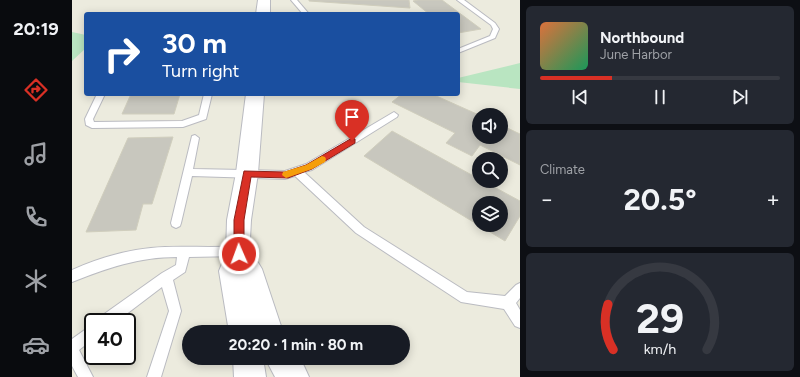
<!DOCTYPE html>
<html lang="en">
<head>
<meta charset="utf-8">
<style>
  :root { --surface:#171b24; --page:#242831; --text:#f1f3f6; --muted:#9ea1a6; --line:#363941; --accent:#d93025 }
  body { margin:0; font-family:Figtree,sans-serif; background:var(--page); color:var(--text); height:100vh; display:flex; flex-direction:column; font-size:15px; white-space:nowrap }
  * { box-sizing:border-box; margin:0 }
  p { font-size:13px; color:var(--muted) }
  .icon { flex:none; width:22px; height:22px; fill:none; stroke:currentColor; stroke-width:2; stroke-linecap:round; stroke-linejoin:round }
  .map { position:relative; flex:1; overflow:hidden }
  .panel { display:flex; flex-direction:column; gap:6px; padding:6px; background:#0d0f14; width:280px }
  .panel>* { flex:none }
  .banner { position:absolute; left:12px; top:12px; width:376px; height:84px; border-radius:4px; box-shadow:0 2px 10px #0003; background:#1a4fa0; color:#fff; overflow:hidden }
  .tools { position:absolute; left:400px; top:108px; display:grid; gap:8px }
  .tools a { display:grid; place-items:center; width:36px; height:36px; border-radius:50%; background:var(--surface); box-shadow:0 2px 10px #0003; font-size:20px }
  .speed { position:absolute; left:12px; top:313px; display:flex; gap:8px; font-size:20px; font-weight:700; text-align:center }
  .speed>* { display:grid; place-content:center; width:52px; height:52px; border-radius:50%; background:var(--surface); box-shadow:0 2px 10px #0003; line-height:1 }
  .speed .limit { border:2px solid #111; border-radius:6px; background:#fff; color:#111 }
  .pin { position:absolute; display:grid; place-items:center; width:34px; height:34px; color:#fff; margin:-41px -17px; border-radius:50% 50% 50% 0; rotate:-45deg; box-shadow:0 0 4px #0007 }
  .pin .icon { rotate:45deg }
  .me { position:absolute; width:44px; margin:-22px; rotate:358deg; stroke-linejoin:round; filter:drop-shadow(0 0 3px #0008) }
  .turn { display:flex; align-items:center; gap:14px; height:84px; padding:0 12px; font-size:18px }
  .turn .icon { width:52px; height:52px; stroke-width:2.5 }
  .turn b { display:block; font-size:28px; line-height:34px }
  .big { font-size:30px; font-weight:700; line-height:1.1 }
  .panel .tile { flex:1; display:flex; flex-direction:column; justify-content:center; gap:6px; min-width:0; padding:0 14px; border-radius:6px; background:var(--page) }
  .panel .dial { align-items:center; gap:0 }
  .dial svg { height:104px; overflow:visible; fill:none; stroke:var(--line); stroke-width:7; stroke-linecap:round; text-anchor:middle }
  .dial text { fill:var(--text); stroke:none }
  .song { display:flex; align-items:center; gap:12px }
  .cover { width:48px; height:48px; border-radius:6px; background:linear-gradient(135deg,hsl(20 70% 55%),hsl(150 70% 35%)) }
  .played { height:4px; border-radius:2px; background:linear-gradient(90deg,var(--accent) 30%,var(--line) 30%) }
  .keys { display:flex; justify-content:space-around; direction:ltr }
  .heat { display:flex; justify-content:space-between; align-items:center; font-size:22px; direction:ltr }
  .trip { position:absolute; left:110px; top:325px; width:228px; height:40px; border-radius:20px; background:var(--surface); box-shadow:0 2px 10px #0003; font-weight:700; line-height:40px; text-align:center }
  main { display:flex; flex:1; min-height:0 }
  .tab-bar { display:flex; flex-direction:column; width:72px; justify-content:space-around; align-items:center; background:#090b0e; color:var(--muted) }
  .tab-bar .icon { width:28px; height:28px }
  .tab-bar .on { color:var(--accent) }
  .tab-bar b { font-size:18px; color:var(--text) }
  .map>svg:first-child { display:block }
  .green { fill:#b9e5c1 }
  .building { fill:#c8c7be; stroke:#d0cebd; fill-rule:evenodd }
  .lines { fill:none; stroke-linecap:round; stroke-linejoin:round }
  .service-casing { stroke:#babbc1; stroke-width:2 }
  .tertiary-casing { stroke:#babbc1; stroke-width:2 }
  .service { fill:#fff; fill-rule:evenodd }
  .tertiary { fill:#fff; fill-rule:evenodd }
  .route { fill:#d93025; stroke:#8d1f18 }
  .slow { fill:#f59e0b }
</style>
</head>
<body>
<main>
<nav class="tab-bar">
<b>20:19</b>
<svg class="icon on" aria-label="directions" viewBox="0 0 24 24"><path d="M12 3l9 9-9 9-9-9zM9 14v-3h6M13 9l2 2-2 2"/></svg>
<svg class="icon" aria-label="music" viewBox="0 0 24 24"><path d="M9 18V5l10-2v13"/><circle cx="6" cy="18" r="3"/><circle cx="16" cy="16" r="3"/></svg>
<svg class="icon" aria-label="phone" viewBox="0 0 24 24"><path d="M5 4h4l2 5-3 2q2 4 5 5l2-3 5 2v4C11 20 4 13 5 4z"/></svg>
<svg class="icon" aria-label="climate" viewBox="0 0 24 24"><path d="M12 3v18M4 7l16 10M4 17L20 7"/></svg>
<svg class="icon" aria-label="car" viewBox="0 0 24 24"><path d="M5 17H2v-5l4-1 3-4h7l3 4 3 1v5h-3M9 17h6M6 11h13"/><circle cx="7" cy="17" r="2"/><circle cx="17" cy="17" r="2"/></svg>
</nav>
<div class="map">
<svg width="448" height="377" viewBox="0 0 448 377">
  <rect width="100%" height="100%" fill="#ecebde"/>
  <g class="green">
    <polygon points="0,32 14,35 14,48 0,61"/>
    <polygon points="448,63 448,89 386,82 386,78"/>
  </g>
  <g class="building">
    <polygon points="237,0 337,0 338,8 237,1"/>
    <polygon points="346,0 370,0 409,29 386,33 386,14 357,14 341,1"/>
    <polygon points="59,94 108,94 102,114 50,114"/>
    <polygon points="330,94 340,95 342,94 360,94 407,115 407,137 429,137 429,125 448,134 448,165 408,145 400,156 374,143 383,133 320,102"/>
    <path d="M320,131l87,48v2h4l37,20v15l-15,25 -141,-85zM407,203h22v22h-22z"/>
    <polygon points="101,137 80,204 71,204 64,230 14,232 56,138"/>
  </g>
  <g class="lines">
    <defs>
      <g id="service">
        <polygon points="219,0 225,0 237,14 231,14"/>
        <polygon points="385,0 392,0 423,23 427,29 423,38 386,53 386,49 418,36 421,29 419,25"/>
        <polygon points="25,94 33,94 21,119 22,122 110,121 127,115 132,94 140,94 134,119 111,127 20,128 14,125 13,119"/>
        <polygon points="322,112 326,115 325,117 240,170 232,172 292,227 395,292 433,296 444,285 448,283 448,298 444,303 448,310 448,328 443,326 432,309 389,302 284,233 223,176 213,179 120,176 109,223 108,226 104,228 100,226 99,223 120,136 123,135 127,138 121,169 213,171 234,164"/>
        <path d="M167,246l4,1 2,4 -2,4 -4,1 -50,1 -4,15 -12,8 8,31 -20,66h-14l22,-66 -7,-24 -46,35h-18l2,-5 62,-44 14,-8 1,-8c-38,0 -70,11 -105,25v-12c29,-13 61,-22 93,-23 24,-1 49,1 74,-1z"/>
        <polygon points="21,324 21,339 7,350 21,377 6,377 0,366 0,339"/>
      </g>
      <g id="tertiary">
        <polygon points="186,0 198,0 198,14 184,14"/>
        <polygon points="174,94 192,94 186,173 179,220 178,239 179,251 190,269 211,332 157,332 147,271 154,254 155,220 164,173"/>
        <polygon points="161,358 191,358 194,377 162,377"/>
        <polygon points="193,358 227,358 232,366 237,377 203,377"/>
      </g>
    </defs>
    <use href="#service" class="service-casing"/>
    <use href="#tertiary" class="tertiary-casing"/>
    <use href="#service" class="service"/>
    <use href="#tertiary" class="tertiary"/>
  </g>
  <polygon class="route" points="280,138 283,139 283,143 240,169 216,178 179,177 172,220 172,254 171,257 167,258 163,257 162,254 162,220 172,171 213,172 234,165"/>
  <polygon class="slow" points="250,156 253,157 254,159 253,162 240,169 214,178 210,175 211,172 234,165"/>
</svg>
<div class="tools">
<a><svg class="icon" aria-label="sound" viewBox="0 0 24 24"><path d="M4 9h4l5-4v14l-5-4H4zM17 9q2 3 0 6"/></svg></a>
<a><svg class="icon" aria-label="search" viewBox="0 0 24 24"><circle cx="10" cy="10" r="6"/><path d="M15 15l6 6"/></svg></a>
<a><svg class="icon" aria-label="layers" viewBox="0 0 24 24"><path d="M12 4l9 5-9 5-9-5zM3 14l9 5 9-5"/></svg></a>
</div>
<div class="speed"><div class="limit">40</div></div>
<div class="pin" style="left:280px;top:141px;background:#d93025"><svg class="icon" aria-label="arrive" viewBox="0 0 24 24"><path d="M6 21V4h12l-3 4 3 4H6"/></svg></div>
<svg class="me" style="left:167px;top:254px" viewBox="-20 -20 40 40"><circle r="17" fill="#d93025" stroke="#fff" stroke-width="3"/><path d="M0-11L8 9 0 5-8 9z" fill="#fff"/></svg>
<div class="trip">20:20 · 1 min · 80 m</div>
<div class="banner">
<div class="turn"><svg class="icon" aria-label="right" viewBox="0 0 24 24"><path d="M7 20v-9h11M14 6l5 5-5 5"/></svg><div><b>30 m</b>Turn right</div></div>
</div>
</div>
<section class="panel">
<div class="tile">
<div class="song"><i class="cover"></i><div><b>Northbound</b><p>June Harbor</p></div></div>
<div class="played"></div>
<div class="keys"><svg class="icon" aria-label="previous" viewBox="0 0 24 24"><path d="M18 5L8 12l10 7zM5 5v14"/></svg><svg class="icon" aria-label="pause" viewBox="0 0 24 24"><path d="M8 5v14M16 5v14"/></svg><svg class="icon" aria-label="next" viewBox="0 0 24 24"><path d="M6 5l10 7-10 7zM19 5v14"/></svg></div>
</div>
<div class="tile"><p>Climate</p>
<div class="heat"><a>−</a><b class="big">20.5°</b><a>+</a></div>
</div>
<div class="tile dial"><svg viewBox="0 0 100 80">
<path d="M14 69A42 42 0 1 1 86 69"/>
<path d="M14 69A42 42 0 0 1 10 34" stroke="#d93025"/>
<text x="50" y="56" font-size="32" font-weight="700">29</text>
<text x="50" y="72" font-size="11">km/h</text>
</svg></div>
</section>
</main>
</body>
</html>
